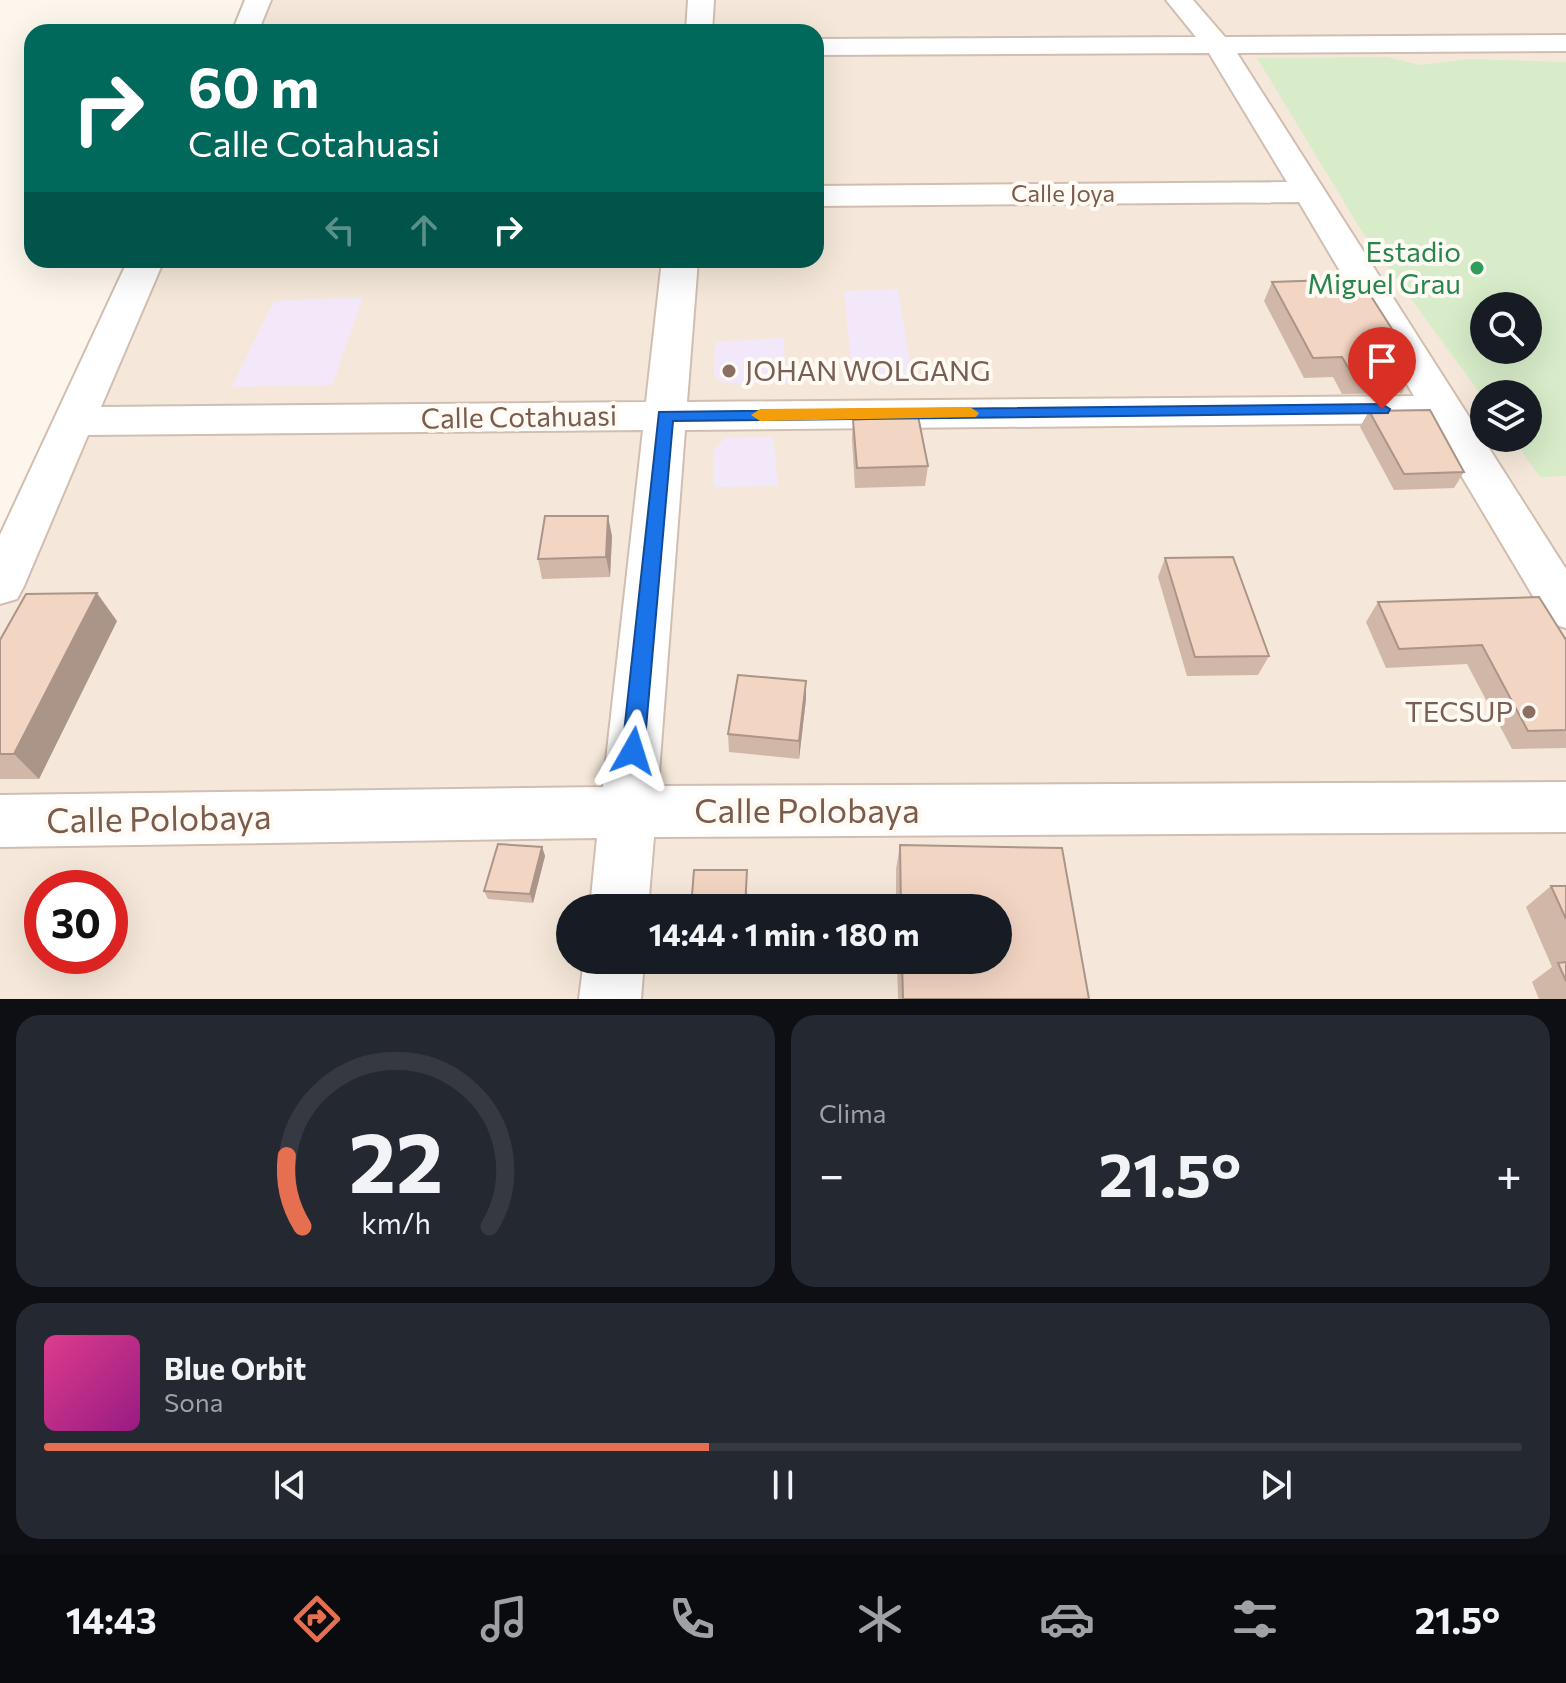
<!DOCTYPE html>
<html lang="es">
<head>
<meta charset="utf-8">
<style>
  :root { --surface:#171b24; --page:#242831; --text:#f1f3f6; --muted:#9ea1a6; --line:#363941; --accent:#e76f51 }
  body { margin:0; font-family:Commissioner,sans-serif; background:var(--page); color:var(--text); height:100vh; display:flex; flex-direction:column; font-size:30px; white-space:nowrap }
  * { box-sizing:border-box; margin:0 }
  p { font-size:26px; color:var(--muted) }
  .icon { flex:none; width:44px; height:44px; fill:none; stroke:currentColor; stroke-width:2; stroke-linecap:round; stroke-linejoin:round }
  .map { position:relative; height:999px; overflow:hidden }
  .panel { display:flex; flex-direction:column; gap:16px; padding:16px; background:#0d0f14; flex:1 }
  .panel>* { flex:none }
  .guide { position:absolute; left:24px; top:24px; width:800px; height:244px; border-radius:24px; box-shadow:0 8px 32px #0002; background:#00695c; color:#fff; overflow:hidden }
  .controls { position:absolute; left:1470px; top:292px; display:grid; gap:16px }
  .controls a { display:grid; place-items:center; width:72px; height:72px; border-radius:50%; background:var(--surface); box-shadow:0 8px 32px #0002; font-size:40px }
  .speed { position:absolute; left:24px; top:870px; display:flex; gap:16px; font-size:40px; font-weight:700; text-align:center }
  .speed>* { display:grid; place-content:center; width:104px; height:104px; border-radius:50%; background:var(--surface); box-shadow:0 8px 32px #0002; line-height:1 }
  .speed .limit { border:12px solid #d22; background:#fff; color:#111 }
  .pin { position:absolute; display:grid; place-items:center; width:68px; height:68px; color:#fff; margin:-82px -34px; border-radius:50% 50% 50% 0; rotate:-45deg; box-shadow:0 0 8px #0007 }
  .pin .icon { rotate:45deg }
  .me { position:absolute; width:88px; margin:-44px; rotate:6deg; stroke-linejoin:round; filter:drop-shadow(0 0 6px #0008) }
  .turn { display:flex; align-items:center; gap:28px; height:168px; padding:0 32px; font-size:36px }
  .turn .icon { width:104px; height:104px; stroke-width:2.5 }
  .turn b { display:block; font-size:56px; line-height:68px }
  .lanes { display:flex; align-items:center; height:76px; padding:0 32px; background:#0003; justify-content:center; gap:40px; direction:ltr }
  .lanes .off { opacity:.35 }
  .big { font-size:60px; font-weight:700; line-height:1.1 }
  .panel .card { flex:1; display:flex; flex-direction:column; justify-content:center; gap:12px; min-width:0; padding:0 28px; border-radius:24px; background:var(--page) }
  .panel .dial { align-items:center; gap:0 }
  .dial svg { height:208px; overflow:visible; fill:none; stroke:var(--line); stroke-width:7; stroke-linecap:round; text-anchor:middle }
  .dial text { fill:var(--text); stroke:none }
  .song { display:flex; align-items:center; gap:24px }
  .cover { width:96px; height:96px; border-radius:12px; background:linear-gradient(135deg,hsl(330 70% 55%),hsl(310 70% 35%)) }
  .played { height:8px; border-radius:4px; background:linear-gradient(90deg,var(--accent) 45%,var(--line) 45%) }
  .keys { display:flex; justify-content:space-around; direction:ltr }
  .heat { display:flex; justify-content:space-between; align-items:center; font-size:44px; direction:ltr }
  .panel .tiles { flex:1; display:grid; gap:16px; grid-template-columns:1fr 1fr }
  .card:last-child { grid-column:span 2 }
  .trip { position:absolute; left:556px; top:894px; width:456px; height:80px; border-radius:40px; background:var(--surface); box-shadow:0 8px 32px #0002; font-weight:700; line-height:80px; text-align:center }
  .tabs { display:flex; height:128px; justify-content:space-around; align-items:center; background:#090b0e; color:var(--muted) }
  .tabs .icon { width:56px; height:56px }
  .tabs .selected { color:var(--accent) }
  .tabs b { font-size:36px; color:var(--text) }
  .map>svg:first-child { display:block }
  .residential { fill:#f5e8da; fill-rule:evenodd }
  .education { fill:#f3e8fa }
  .green { fill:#d8ecc9; fill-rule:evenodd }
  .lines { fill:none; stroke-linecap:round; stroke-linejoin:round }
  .minor-casing { stroke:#d1beb0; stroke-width:4 }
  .minor { fill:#fff; fill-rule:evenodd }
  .wall { fill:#d1b7a8 }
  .shaded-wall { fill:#aa9588 }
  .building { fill:#f3d5c3; stroke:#aa9588; stroke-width:2 }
  .route { fill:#1a73e8; stroke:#114b97; stroke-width:2 }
  .slow { fill:#f59e0b }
  .leisure-dot { fill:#2e9e5b; stroke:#fffaf3; stroke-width:3 }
  .education-dot { fill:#8d6e63; stroke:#fffaf3; stroke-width:3 }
  .labels { text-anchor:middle; stroke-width:8; stroke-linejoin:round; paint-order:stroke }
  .far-street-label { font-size:24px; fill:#7a5c4d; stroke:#fffaf3 }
  .leisure-label { font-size:28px; fill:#27864d; stroke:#fffaf3; text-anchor:end }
  .education-label { font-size:28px; fill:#785e54; stroke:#fffaf3; text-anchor:start }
  .street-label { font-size:28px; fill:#7a5c4d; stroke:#fffaf3 }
  .near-street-label { font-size:34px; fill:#7a5c4d; stroke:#fffaf3 }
</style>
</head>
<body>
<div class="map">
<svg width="1566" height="999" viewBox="0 0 1566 999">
  <rect width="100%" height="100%" fill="#fdf6ec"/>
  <path class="residential" d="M246,0h1320v999h-1566v-464l126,-275h690v-228h-585zM1484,306h44v44h-44zM1484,394h44v44h-44zM42,888h68v68h-68zM570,908h428v52h-428z"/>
  <g class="education">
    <polygon points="898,289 913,381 853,380 844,291"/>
    <polygon points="363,297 332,385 232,387 274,301"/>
    <polygon points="783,338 787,383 732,383 719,381 714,374 715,342"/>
    <polygon points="773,437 778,486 713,487 713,451 725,438"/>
  </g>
  <path class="green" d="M1387,57l33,8 51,-6 95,3v414l-26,1 -28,-39h16v-44h-44v5l-123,-169 -104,-172zM1484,306h44v44h-44z"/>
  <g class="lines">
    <defs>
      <g id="minor">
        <polygon points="245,0 271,0 258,32 232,32"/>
        <polygon points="688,0 714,0 712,32 686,32"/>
        <polygon points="1166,0 1193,0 1225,37 1566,35 1566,51 1237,53 1566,569 1566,628 1549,623 1430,423 685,430 658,786 1566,782 1566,832 654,837 648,908 590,908 597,838 0,847 0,795 603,787 643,430 88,435 24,586 17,599 0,604 0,535 128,260 164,260 101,407 646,402 662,260 698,260 687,402 1414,396 1299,202 816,206 816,186 1287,182 1209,53 816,55 816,39 1196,37"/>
        <polygon points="584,960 644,960 641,999 579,999"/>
      </g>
    </defs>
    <use href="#minor" class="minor-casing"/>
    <use href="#minor" class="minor"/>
  </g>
  <g class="wall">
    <polygon points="1272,282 1408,354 1405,360 1412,373 1402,393 1342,394 1333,377 1304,378 1264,301"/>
    <polygon points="1369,411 1464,472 1454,488 1394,490 1360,427"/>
    <polygon points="853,420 928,466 925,486 855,488 852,440"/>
    <polygon points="612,536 610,577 542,579 538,559"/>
    <polygon points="1165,558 1269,656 1258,675 1187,676 1158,577"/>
    <polygon points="1378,602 1566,640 1566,748 1512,749 1467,664 1386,668 1366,622"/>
    <polygon points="117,621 39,779 0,779 0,640"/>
    <polygon points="806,681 806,699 799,759 729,752 728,734"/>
    <polygon points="900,845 1062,848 1089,999 898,999 897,960 998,960 998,908 896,908 896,869"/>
    <polygon points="542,847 545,856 533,903 488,899 484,891"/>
    <polygon points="1551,886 1566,886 1566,999 1539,999 1532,982 1552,967 1526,907"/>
    <polygon points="687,960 745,960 744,973 689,972"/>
  </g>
  <g class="shaded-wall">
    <polygon points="608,516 612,536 610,577 606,557"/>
    <polygon points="97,593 117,621 39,779 14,754"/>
    <polygon points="806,681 806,699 799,759 799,741"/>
    <polygon points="542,847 545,856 533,903 530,894"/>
    <polygon points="747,870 747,908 745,908"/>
  </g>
  <g class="building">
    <polygon points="1360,279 1408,354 1401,354 1412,373 1352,374 1342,357 1313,358 1272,282"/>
    <polygon points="1430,410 1464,472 1404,474 1369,411"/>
    <polygon points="918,416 928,466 857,468 853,420"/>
    <polygon points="545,516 608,516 606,557 538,559"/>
    <polygon points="1233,557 1269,656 1195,657 1165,558"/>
    <polygon points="97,593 14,754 0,754 0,640 26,594"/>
    <polygon points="1539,597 1566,640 1566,730 1528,731 1482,645 1399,649 1378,602"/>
    <polygon points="738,675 806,681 799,741 728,734"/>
    <polygon points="498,844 542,847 530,894 484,891"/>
    <polygon points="900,845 1062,848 1089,999 903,999 902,960 998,960 998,908 901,908"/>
    <polygon points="694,870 747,870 745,908 691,908"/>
    <polygon points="1551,886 1566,886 1566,919"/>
    <polygon points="1566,962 1566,981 1558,963"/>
  </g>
  <polygon class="route" points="1382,404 1390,409 1388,413 673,421 644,751 641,758 633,761 625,758 622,751 659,412"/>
  <polygon class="slow" points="970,407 979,413 976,417 760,421 751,415 760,409"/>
  <circle class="leisure-dot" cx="1477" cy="268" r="8"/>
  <g class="education-dot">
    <circle cx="729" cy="371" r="8"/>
    <circle cx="1529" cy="712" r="8"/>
  </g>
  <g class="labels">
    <g class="far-street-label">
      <text x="1063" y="202">Calle Joya</text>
    </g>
    <g class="leisure-label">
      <text x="1461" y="262">Estadio<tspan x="1461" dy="32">Miguel Grau</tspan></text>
    </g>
    <g class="education-label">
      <text x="745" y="381">JOHAN WOLGANG</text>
      <text x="1513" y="722" text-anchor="end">TECSUP</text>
    </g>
    <g class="street-label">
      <text transform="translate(519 417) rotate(-1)" y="10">Calle Cotahuasi</text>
    </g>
    <g class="near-street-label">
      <text x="807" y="823">Calle Polobaya</text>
      <text transform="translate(159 819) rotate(-1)" y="12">Calle Polobaya</text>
    </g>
  </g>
</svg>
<div class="controls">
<a><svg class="icon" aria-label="search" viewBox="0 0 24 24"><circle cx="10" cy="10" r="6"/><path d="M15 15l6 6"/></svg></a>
<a><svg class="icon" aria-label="layers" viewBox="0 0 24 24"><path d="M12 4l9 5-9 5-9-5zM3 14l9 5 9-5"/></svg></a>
</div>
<div class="speed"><div class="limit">30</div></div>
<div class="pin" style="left:1382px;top:409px;background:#d93025"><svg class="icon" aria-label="arrive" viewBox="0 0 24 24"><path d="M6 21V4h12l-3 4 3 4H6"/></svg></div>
<svg class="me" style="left:633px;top:751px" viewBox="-20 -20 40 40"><path d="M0-17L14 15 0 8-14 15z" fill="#1a73e8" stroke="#fff" stroke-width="4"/></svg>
<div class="trip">14:44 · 1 min · 180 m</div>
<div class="guide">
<div class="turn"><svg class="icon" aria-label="right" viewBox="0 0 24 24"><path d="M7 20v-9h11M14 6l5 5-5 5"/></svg><div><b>60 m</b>Calle Cotahuasi</div></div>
<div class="lanes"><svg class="icon off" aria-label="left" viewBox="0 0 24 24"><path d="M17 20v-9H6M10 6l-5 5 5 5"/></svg><svg class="icon off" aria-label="ahead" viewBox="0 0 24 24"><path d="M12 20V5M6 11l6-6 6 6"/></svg><svg class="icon" aria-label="right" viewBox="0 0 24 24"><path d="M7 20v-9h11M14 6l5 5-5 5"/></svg></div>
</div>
</div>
<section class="panel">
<div class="tiles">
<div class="card dial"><svg viewBox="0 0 100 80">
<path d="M14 69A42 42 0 1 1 86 69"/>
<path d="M14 69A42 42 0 0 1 8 42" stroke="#e76f51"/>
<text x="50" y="56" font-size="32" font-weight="700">22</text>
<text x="50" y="72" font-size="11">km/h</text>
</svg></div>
<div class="card"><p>Clima</p>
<div class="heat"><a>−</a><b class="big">21.5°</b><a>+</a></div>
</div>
<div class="card">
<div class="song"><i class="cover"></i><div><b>Blue Orbit</b><p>Sona</p></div></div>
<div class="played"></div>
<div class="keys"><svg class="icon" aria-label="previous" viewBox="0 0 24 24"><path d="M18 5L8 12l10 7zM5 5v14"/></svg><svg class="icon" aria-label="pause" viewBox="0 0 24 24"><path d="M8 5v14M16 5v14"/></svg><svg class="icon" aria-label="next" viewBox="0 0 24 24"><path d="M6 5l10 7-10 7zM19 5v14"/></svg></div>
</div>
</div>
</section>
<nav class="tabs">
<b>14:43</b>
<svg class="icon selected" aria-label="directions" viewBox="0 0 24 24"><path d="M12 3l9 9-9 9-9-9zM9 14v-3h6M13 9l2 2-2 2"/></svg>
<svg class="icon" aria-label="music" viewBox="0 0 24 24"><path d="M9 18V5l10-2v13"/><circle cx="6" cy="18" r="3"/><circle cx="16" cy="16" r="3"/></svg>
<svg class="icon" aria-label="phone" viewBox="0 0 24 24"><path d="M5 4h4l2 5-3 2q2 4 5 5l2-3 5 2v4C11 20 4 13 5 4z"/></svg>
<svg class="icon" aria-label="climate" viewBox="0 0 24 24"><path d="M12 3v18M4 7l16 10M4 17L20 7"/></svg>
<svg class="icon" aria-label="car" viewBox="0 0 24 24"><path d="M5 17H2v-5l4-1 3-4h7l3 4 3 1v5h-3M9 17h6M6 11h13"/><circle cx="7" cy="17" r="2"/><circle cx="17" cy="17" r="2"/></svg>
<svg class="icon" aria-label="filters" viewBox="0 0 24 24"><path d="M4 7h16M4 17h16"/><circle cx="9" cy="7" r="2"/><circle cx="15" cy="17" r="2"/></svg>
<b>21.5°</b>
</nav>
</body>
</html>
